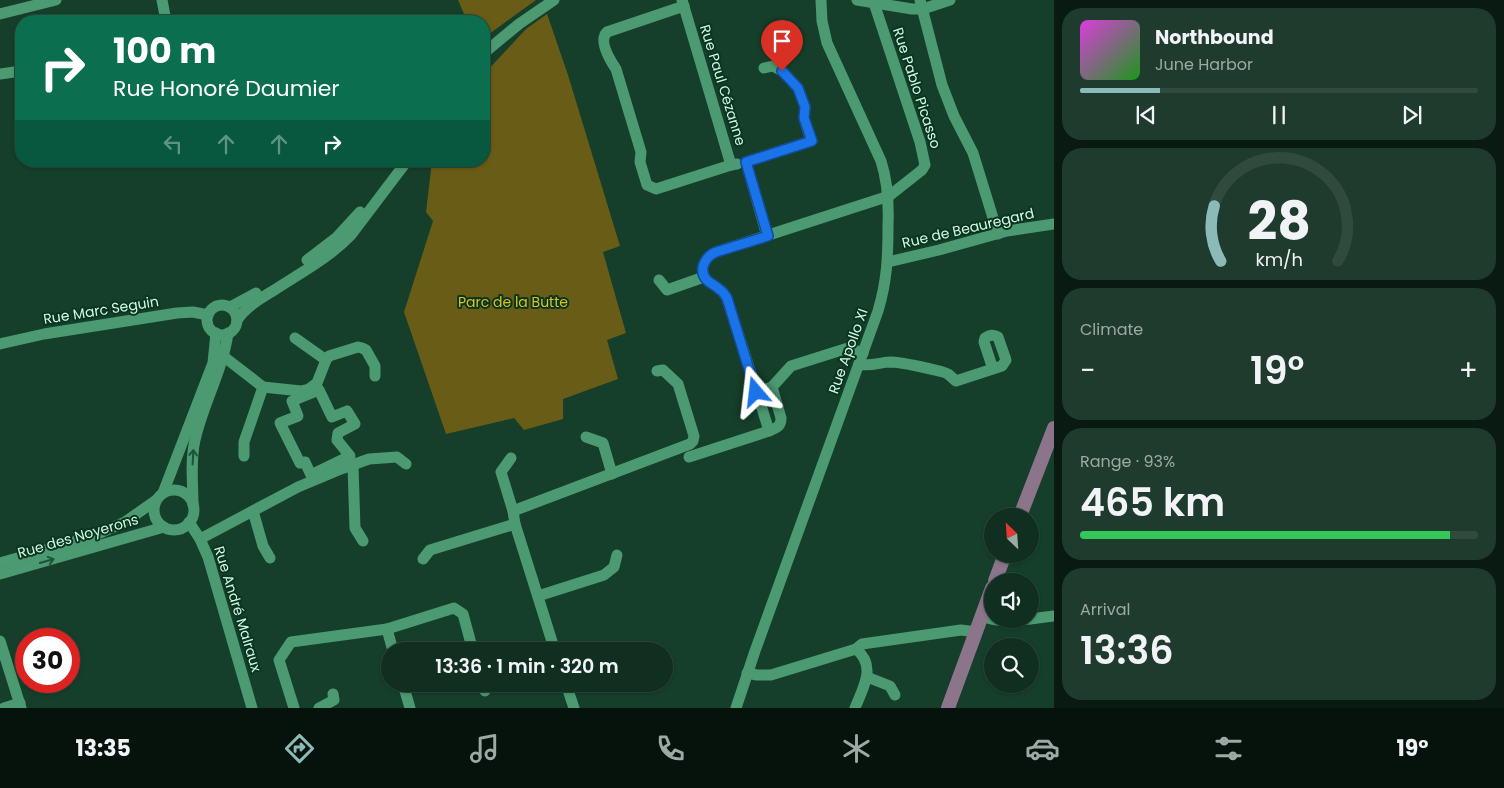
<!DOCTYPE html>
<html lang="en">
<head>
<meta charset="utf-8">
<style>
  :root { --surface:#102f20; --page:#1e3b2d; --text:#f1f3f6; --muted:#9ca9a5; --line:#304a3e; --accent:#8bbbb9 }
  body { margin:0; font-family:Poppins,sans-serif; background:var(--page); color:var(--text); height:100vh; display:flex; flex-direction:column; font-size:19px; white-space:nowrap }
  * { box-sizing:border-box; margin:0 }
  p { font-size:16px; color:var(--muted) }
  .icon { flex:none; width:28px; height:28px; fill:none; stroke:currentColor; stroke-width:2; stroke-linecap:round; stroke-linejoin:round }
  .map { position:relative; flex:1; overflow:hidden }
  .panel { display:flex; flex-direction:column; gap:8px; padding:8px; background:#091a12; width:450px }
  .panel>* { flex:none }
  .hud { position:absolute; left:15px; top:15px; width:475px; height:152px; border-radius:20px; box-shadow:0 1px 4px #0004,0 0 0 1px var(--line); background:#0b6e4f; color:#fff; overflow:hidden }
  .needle { width:32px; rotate:335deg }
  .buttons { position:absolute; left:984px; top:508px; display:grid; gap:10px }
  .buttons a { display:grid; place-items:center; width:55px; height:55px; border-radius:50%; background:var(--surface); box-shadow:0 1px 4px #0004,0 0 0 1px var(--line); font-size:25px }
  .speed { position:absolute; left:15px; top:628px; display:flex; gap:10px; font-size:25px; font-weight:700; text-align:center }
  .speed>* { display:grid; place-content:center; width:65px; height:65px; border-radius:50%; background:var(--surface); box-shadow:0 1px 4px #0004,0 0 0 1px var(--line); line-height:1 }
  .speed .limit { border:8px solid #d22; background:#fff; color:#111 }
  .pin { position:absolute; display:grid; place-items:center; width:42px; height:42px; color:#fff; margin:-51px -21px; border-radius:50% 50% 50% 0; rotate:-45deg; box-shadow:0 0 5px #0007 }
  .pin .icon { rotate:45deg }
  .me { position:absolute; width:55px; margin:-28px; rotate:343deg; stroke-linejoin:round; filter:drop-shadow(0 0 4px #0008) }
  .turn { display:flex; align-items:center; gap:18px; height:105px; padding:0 15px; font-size:22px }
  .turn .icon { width:65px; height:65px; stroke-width:2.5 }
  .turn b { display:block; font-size:35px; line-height:42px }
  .lanes { display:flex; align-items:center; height:48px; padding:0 15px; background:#0003; justify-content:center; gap:25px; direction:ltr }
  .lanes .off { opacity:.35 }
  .big { font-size:38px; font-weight:600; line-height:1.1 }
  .panel .widget { flex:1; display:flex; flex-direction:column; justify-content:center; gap:8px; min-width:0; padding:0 18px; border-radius:20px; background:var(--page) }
  .panel .dial { align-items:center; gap:0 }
  .dial svg { height:130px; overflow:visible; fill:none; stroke:var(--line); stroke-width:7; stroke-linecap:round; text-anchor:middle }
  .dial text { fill:var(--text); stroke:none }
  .song { display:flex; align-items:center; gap:15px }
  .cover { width:60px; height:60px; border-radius:8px; background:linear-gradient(135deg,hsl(300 70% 55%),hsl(120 70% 35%)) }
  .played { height:5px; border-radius:2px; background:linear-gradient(90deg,var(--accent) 20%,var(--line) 20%) }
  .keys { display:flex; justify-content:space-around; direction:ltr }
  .heat { display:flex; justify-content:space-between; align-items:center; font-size:28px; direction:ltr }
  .charge { height:8px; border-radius:4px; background:linear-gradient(90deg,#34c759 93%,var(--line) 0) }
  .trip { position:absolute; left:381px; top:642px; width:292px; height:50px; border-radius:25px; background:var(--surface); box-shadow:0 1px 4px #0004,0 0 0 1px var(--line); font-weight:600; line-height:50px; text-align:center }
  .tab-bar { display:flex; height:80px; justify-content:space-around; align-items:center; background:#06130d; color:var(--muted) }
  .tab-bar .icon { width:35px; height:35px }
  .tab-bar .selected { color:var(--accent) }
  .tab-bar b { font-size:22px; color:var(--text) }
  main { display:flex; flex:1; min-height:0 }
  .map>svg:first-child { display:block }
  .green { fill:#695c17 }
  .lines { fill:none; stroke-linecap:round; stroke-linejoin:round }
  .minor { stroke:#4c9a71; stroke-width:11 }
  .major { stroke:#8c748b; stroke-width:14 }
  .oneway { stroke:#1d5339 }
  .route-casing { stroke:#114b97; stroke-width:12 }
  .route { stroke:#1a73e8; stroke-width:9 }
  .labels { text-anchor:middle; stroke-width:4; stroke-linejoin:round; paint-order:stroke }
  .street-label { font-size:14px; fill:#d3f9e2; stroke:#093521 }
  .park-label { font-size:14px; fill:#dcc224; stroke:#093521 }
</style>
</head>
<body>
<main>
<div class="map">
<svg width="1054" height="708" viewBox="0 0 1054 708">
  <rect width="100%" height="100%" fill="#153f2a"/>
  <g class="green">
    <polygon points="458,0 536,0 489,34 484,41 484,21 467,21"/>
    <polygon points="547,14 568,75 620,246 603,252 626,333 607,340 618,379 563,399 563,419 524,430 514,418 446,434 404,312 433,221 426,212 432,161 484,161 484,74 526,29"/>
  </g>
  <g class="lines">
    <g class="minor">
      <polyline points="162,0 166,21"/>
      <polyline points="682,0 731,165 737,164"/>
      <polyline points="857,0 912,9 923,9 950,0"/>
      <polyline points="920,0 942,85 954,116 973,153 998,234"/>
      <path d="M684,6l-77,26c-9,9 3,28 9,37l25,83 -1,10 7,23 9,4 75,-24"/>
      <polyline points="0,14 56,0"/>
      <polyline points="484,53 519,24 554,0"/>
      <polyline points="764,68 773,66 782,71 798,88 805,107 804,118 811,141 746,162 767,236"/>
      <polyline points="0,74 21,71"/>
      <polyline points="307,260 337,237 360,212"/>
      <polyline points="888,262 939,250 1007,231 1054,224"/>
      <polyline points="659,280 667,290 704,277"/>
      <circle cx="222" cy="320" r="15"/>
      <polyline points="230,307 256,293"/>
      <path d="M237,320c10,-14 24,-22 39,-31 26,-17 54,-32 75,-54l56,-74"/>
      <polyline points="295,338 326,360"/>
      <polyline points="0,344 44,334 177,313 193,312 208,315"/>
      <path d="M863,353l-15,-5 -57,18 -19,21 -15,5 -30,-93c-2,-4 -4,-8 -8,-10 -4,-4 -10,-6 -13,-10 -8,-10 0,-23 10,-27l173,-56 33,-26 3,-5 -5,-23 -46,-139"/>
      <polyline points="223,356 263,387 301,391 309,389 317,383 326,360 329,356 358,347 362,348 366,350 375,366 375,376"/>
      <path d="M859,364c14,3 19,-2 32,-2 17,1 35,6 52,10l5,2 8,7 46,-15 4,-6 -8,-23c-5,-3 -8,-2 -13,1l-1,4 9,27"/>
      <polygon points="319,390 332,417 347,411 355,424 338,433 337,440 350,456 311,475 305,462 300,463 280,423 298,416 292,401"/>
      <path d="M757,392l12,39c7,-3 12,-4 12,-13l-9,-31"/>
      <polyline points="586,437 603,443 612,474"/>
      <polyline points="244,456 244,442 263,387"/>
      <polyline points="689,457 769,431"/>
      <polyline points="511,458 501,472 513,511"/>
      <polyline points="353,465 355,528 363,541"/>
      <circle cx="174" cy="510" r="20"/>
      <polyline points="163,493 213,363 216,333"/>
      <path d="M193,505c0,-21 -3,-44 2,-65 8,-36 28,-70 33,-107"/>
      <polyline points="253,511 263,546 270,558"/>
      <polyline points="189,522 200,539 208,557 252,708"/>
      <polyline points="200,539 298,487 341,469 369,459 397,457 406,464"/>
      <polyline points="423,559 430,550 515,524"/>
      <polyline points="0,563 91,537 125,522 155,501"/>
      <polyline points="0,574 164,527"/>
      <polyline points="538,596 604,575 614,567 617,555"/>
      <path d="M982,616c16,7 30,5 47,3"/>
      <polyline points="1030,619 1054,616"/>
      <polyline points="387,629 454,608 463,614 473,651"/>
      <polyline points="0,641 21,708"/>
      <polyline points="555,651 515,524 513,511 690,444 693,441 694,436 678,384 663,370 657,371"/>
      <polyline points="747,673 757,675 771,675 856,649 862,644 961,630 977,632"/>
      <polyline points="867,677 890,686 895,695"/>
      <polyline points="403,684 410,708"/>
      <polyline points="482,684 485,691"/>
      <polyline points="566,684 574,708"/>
      <polyline points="4,708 20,703"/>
      <polyline points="294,708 279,660 291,642 387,629 393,651"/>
      <polyline points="319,708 334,700 333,694"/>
      <path d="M736,708l19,-57 123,-340c9,-30 10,-54 10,-85 1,-23 0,-43 -7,-65l-54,-118 -5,-22 -1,-21"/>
      <path d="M855,708c8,-20 22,-42 1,-59"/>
    </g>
    <g class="major">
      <polyline points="1020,516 1054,428"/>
      <polyline points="995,581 1005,554"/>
      <polyline points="948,708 992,588"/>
    </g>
  </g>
  <defs><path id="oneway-shaft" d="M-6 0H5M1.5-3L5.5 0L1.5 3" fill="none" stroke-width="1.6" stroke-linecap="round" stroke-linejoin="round" transform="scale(1.25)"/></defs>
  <g class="oneway">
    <use href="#oneway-shaft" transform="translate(193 457) rotate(-87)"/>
    <use href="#oneway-shaft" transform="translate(47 561) rotate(-16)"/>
  </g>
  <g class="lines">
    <defs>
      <path id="route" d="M756,392l-29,-94c-2,-3 -4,-7 -8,-9 -4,-4 -10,-6 -13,-10 -8,-10 0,-23 10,-27l52,-16 -22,-74 66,-21 -8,-23 1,-11 -7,-19 -16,-17"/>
    </defs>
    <use href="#route" class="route-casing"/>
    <use href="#route" class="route"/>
  </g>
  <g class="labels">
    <g class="street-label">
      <text transform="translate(723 85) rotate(73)" y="5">Rue Paul Cézanne</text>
      <text transform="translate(917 88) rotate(72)" y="5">Rue Pablo Picasso</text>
      <text transform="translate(968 228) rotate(-13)" y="5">Rue de Beauregard</text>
      <text transform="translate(101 310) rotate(-9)" y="5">Rue Marc Seguin</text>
      <text transform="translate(848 351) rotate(-70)" y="5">Rue Apollo XI</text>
      <text transform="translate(78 536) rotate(-16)" y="5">Rue des Noyerons</text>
      <text transform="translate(238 609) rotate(73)" y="5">Rue André Malraux</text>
    </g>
    <g class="park-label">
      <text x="513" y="307">Parc de la Butte</text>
    </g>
  </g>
</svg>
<div class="buttons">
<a><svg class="needle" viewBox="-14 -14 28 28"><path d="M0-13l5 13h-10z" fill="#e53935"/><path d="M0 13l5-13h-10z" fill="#9ca9a5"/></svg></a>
<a><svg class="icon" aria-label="sound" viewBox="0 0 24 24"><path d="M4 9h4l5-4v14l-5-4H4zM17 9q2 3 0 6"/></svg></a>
<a><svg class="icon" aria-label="search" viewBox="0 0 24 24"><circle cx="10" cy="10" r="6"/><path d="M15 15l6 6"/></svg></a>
</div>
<div class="speed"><div class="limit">30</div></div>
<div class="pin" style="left:782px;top:71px;background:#d93025"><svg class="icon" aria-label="arrive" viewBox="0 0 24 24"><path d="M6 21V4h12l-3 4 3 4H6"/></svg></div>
<svg class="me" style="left:756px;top:392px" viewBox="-20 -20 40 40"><path d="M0-17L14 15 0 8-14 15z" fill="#1a73e8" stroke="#fff" stroke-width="4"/></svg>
<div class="trip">13:36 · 1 min · 320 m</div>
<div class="hud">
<div class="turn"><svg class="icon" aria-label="right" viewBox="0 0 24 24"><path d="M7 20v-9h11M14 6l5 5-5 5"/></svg><div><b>100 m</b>Rue Honoré Daumier</div></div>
<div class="lanes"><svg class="icon off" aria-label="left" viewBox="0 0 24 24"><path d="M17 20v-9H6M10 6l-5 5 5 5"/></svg><svg class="icon off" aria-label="ahead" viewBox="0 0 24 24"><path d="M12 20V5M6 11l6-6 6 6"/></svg><svg class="icon off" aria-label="ahead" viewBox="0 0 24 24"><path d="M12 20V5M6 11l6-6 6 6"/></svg><svg class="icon" aria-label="right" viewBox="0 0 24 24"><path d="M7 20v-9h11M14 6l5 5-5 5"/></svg></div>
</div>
</div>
<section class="panel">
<div class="widget">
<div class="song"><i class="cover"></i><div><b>Northbound</b><p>June Harbor</p></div></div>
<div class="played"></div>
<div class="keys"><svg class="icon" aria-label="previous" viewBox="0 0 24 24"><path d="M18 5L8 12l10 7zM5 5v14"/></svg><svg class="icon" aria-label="pause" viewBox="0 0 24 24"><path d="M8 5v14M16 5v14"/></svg><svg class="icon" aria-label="next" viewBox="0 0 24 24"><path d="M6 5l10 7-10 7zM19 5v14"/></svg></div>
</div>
<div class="widget dial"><svg viewBox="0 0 100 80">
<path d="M14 69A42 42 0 1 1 86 69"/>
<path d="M14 69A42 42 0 0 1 10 35" stroke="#8bbbb9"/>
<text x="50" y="56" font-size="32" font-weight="700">28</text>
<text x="50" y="72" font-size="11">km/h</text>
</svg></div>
<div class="widget"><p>Climate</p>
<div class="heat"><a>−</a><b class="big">19°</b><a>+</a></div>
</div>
<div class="widget"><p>Range · 93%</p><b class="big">465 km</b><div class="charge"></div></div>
<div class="widget"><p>Arrival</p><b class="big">13:36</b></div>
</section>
</main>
<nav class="tab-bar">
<b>13:35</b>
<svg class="icon selected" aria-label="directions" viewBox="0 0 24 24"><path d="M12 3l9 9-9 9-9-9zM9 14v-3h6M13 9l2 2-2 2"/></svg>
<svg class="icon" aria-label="music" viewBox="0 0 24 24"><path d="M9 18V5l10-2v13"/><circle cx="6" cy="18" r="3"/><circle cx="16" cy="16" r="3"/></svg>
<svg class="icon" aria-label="phone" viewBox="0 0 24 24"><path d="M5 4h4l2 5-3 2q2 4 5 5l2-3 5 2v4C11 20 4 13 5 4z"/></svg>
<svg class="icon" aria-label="climate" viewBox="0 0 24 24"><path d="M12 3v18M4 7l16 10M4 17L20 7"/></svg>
<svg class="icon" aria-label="car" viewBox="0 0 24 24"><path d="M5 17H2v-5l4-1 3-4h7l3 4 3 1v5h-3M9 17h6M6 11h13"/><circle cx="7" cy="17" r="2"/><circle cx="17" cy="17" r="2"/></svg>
<svg class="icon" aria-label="filters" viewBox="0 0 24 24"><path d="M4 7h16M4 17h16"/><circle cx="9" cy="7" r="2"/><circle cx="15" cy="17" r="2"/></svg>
<b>19°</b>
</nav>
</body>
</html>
